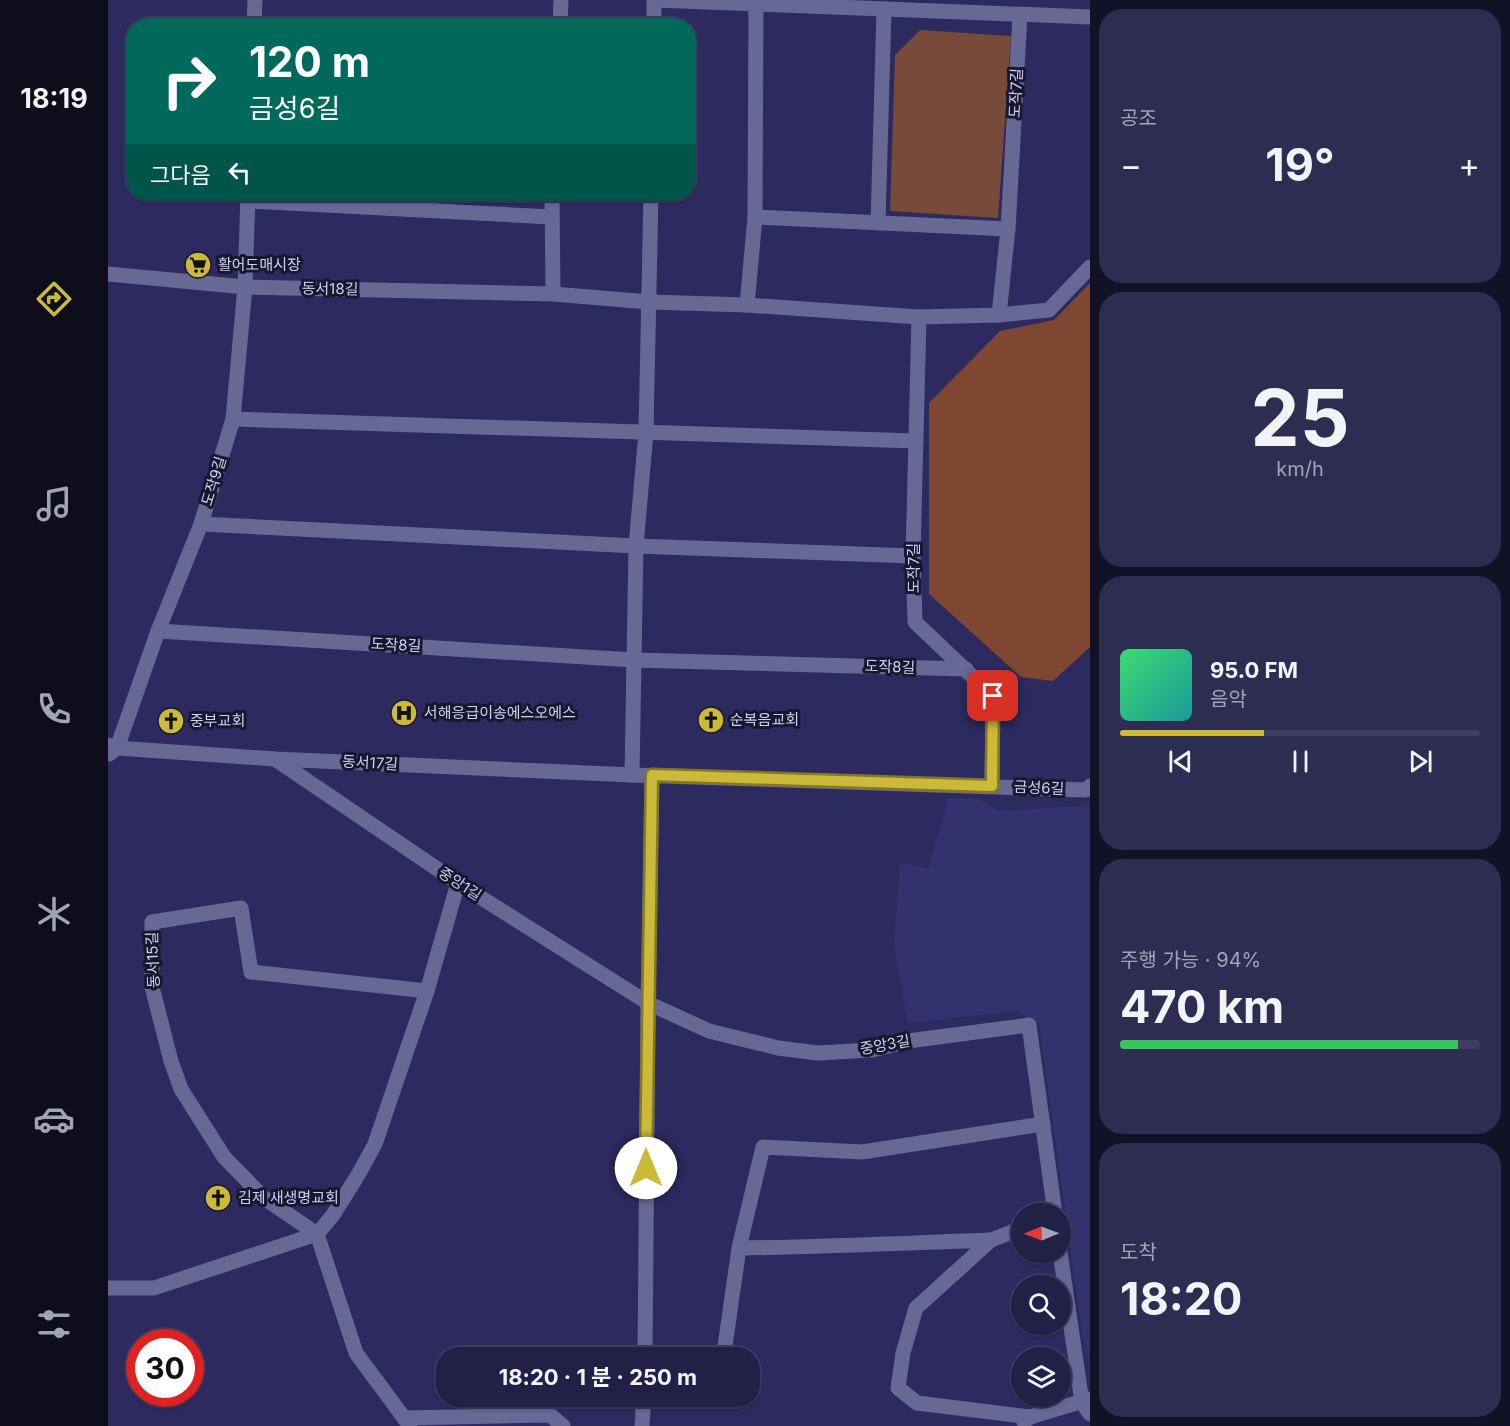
<!DOCTYPE html>
<html lang="ko">
<head>
<meta charset="utf-8">
<style>
  :root { --surface:#212047; --page:#2d2d52; --text:#f1f3f6; --muted:#a2a3b4; --line:#3e3e60; --accent:#cbb939 }
  body { margin:0; font-family:Inter,"Noto Sans KR",sans-serif; background:var(--page); color:var(--text); height:100vh; display:flex; flex-direction:column; font-size:22px; white-space:nowrap }
  * { box-sizing:border-box; margin:0 }
  p { font-size:20px; color:var(--muted) }
  .icon { flex:none; width:33px; height:33px; fill:none; stroke:currentColor; stroke-width:2; stroke-linecap:round; stroke-linejoin:round }
  .map { position:relative; flex:1; overflow:hidden }
  .side { display:flex; flex-direction:column; gap:9px; padding:9px; background:#121227; width:420px }
  .side>* { flex:none }
  .top-card { position:absolute; left:18px; top:18px; width:570px; height:183px; border-radius:24px; box-shadow:0 2px 4px #0004,0 0 0 2px var(--line); background:#00695c; color:#fff; overflow:hidden }
  .needle { width:39px; rotate:269deg }
  .tools { position:absolute; left:903px; top:1203px; display:grid; gap:12px }
  .tools a { display:grid; place-items:center; width:60px; height:60px; border-radius:50%; background:var(--surface); box-shadow:0 2px 4px #0004,0 0 0 2px var(--line); font-size:30px }
  .speed { position:absolute; left:18px; top:1329px; display:flex; gap:12px; font-size:30px; font-weight:700; text-align:center }
  .speed>* { display:grid; place-content:center; width:78px; height:78px; border-radius:50%; background:var(--surface); box-shadow:0 2px 4px #0004,0 0 0 2px var(--line); line-height:1 }
  .speed .limit { border:9px solid #d22; background:#fff; color:#111 }
  .pin { position:absolute; display:grid; place-items:center; width:51px; height:51px; color:#fff; margin:-26px; border-radius:12px; box-shadow:0 3px 9px #0006 }
  .me { position:absolute; width:66px; margin:-33px; rotate:0deg; stroke-linejoin:round; filter:drop-shadow(0 0 4px #0008) }
  .turn { display:flex; align-items:center; gap:21px; height:126px; padding:0 24px; font-size:27px }
  .turn .icon { width:78px; height:78px; stroke-width:2.5 }
  .turn b { display:block; font-size:42px; line-height:51px }
  .then { display:flex; align-items:center; height:57px; padding:0 24px; background:#0003; gap:12px; font-size:22px }
  .big { font-size:45px; font-weight:700; line-height:1.1 }
  .side .tile { flex:1; display:flex; flex-direction:column; justify-content:center; gap:9px; min-width:0; padding:0 21px; border-radius:24px; background:var(--page) }
  .side .dial { align-items:center; gap:0 }
  .dial b { font-size:78px; line-height:1 }
  .song { display:flex; align-items:center; gap:18px }
  .cover { width:72px; height:72px; border-radius:9px; background:linear-gradient(135deg,hsl(140 70% 55%),hsl(180 70% 35%)) }
  .played { height:6px; border-radius:3px; background:linear-gradient(90deg,var(--accent) 40%,var(--line) 40%) }
  .keys { display:flex; justify-content:space-around; direction:ltr }
  .heat { display:flex; justify-content:space-between; align-items:center; font-size:33px; direction:ltr }
  .charge { height:9px; border-radius:4px; background:linear-gradient(90deg,#34c759 94%,var(--line) 0) }
  .trip { position:absolute; left:328px; top:1347px; width:324px; height:60px; border-radius:24px; background:var(--surface); box-shadow:0 2px 4px #0004,0 0 0 2px var(--line); font-weight:700; line-height:60px; text-align:center }
  main { display:flex; flex:1; min-height:0 }
  .tabs { display:flex; flex-direction:column; width:108px; justify-content:space-around; align-items:center; background:#0d0d1c; color:var(--muted) }
  .tabs .icon { width:42px; height:42px }
  .tabs .selected { color:var(--accent) }
  .tabs b { font-size:27px; color:var(--text) }
  .map>svg:first-child { display:block }
  .built { fill:#33326e }
  .green { fill:#774a39 }
  .forest { fill:#7f4631 }
  .lines { fill:none; stroke-linecap:round; stroke-linejoin:round }
  .minor { stroke:#666993; stroke-width:15 }
  .route-casing { stroke:#847825; stroke-width:15 }
  .route { stroke:#cbb939; stroke-width:10 }
  .labels { text-anchor:middle; stroke-width:6; stroke-linejoin:round; paint-order:stroke }
  .street-label { font-size:15px; fill:#ced1f2; stroke:#17172f }
  .poi-label { font-size:15px; fill:#ced1f2; stroke:#17172f; text-anchor:start }
</style>
</head>
<body>
<main>
<nav class="tabs">
<b>18:19</b>
<svg class="icon selected" aria-label="directions" viewBox="0 0 24 24"><path d="M12 3l9 9-9 9-9-9zM9 14v-3h6M13 9l2 2-2 2"/></svg>
<svg class="icon" aria-label="music" viewBox="0 0 24 24"><path d="M9 18V5l10-2v13"/><circle cx="6" cy="18" r="3"/><circle cx="16" cy="16" r="3"/></svg>
<svg class="icon" aria-label="phone" viewBox="0 0 24 24"><path d="M5 4h4l2 5-3 2q2 4 5 5l2-3 5 2v4C11 20 4 13 5 4z"/></svg>
<svg class="icon" aria-label="climate" viewBox="0 0 24 24"><path d="M12 3v18M4 7l16 10M4 17L20 7"/></svg>
<svg class="icon" aria-label="car" viewBox="0 0 24 24"><path d="M5 17H2v-5l4-1 3-4h7l3 4 3 1v5h-3M9 17h6M6 11h13"/><circle cx="7" cy="17" r="2"/><circle cx="17" cy="17" r="2"/></svg>
<svg class="icon" aria-label="filters" viewBox="0 0 24 24"><path d="M4 7h16M4 17h16"/><circle cx="9" cy="7" r="2"/><circle cx="15" cy="17" r="2"/></svg>
</nav>
<div class="map">
<svg width="982" height="1426" viewBox="0 0 982 1426">
  <rect width="100%" height="100%" fill="#2c2a5f"/>
  <polygon class="built" points="841,798 870,798 891,811 982,805 982,1358 977,1354 931,1023 909,1011 800,1023 786,945 792,863 820,868"/>
  <polygon class="green" points="812,30 903,36 890,218 782,211 787,55"/>
  <polygon class="forest" points="982,283 982,647 945,681 913,677 821,594 821,403 892,331 946,320"/>
  <g class="lines">
    <g class="minor">
      <polyline points="548,0 982,17"/>
      <polyline points="146,26 147,0"/>
      <polyline points="452,26 453,0"/>
      <polyline points="546,26 546,0"/>
      <polyline points="444,194 445,294"/>
      <polyline points="140,201 443,217"/>
      <polyline points="647,217 900,229"/>
      <polyline points="770,223 776,10"/>
      <polyline points="0,274 137,287 445,294 541,302 639,305 811,317 891,315 941,310 982,267"/>
      <polyline points="639,305 647,217 648,5"/>
      <polyline points="891,315 900,229 912,15"/>
      <polyline points="811,317 805,556 807,622 885,696 884,786"/>
      <polyline points="125,419 808,441"/>
      <polyline points="93,524 528,546 805,556"/>
      <polyline points="50,631 526,660 858,669"/>
      <polyline points="0,745 9,748 167,759 524,775 978,790 982,786"/>
      <polyline points="1,754 9,748 50,631 93,524 125,419 137,287 140,194"/>
      <polyline points="167,759 350,883 540,1003 601,1031 670,1048 710,1053 764,1050 800,1041 921,1025 947,1214"/>
      <polyline points="524,775 528,546 538,432 543,194"/>
      <polyline points="914,1228 883,1240 808,1308 795,1353 790,1388 809,1403 922,1417"/>
      <path d="M631,1248c84,-1 168,-5 252,-8"/>
      <polyline points="952,1252 974,1402 982,1414"/>
      <polyline points="0,1288 46,1288 209,1234 225,1215 250,1175 267,1144 319,991 350,883"/>
      <polyline points="537,1358 540,1003 544,775"/>
      <polyline points="611,1358 616,1353 631,1248 655,1147 754,1152 935,1124"/>
      <polyline points="296,1418 442,1415 455,1426"/>
      <polyline points="916,1422 922,1417 982,1399"/>
      <polyline points="302,1426 248,1353 209,1234 156,1198 116,1157 73,1089 63,1061 44,987 44,922 133,908 143,972 319,991"/>
      <polyline points="534,1426 536,1396"/>
    </g>
  </g>
  <g class="lines">
    <defs>
      <polyline id="route" points="538,1168 544,775 884,786 885,696"/>
    </defs>
    <use href="#route" class="route-casing"/>
    <use href="#route" class="route"/>
  </g>
  <defs>
    <symbol id="supermarket-disc" viewBox="-11 -11 22 22"><circle r="9.5" fill="#cbb939" stroke="#17172f"/><path d="M-6-5.5h2.5l.6 2H6L4.5 2H-2.5L-4.4-4H-6ZM-1.5 3.2a1.3 1.3 0 1 0 .1 0ZM3 3.2a1.3 1.3 0 1 0 .1 0Z" fill="#111"/></symbol>
    <symbol id="hospital-disc" viewBox="-11 -11 22 22"><circle r="9.5" fill="#cbb939" stroke="#17172f"/><path d="M-5-5h3v3.5h4V-5h3V5h-3V1.5h-4V5h-3Z" fill="#111"/></symbol>
    <symbol id="church-disc" viewBox="-11 -11 22 22"><circle r="9.5" fill="#cbb939" stroke="#17172f"/><path d="M-1.2-6h2.4v3.5h3.3v2.4h-3.3V6h-2.4V-.1h-3.3v-2.4h3.3Z" fill="#111"/></symbol>
  </defs>
  <g fill-rule="evenodd">
    <use href="#supermarket-disc" x="75" y="250" width="30" height="30"/>
    <use href="#hospital-disc" x="281" y="698" width="30" height="30"/>
    <use href="#church-disc" x="588" y="705" width="30" height="30"/>
    <use href="#church-disc" x="48" y="706" width="30" height="30"/>
    <use href="#church-disc" x="95" y="1183" width="30" height="30"/>
  </g>
  <g class="labels">
    <g class="street-label">
      <text transform="translate(908 93) rotate(-87)" y="5">도작7길</text>
      <text transform="translate(222 289) rotate(1)" y="5">동서18길</text>
      <text transform="translate(106 481) rotate(-73)" y="5">도작9길</text>
      <text transform="translate(806 568) rotate(-90)" y="5">도작7길</text>
      <text transform="translate(288 645) rotate(3)" y="5">도작8길</text>
      <text transform="translate(782 667) rotate(2)" y="5">도작8길</text>
      <text transform="translate(262 763) rotate(3)" y="5">동서17길</text>
      <text transform="translate(931 788) rotate(3)" y="5">금성6길</text>
      <text transform="translate(352 884) rotate(33)" y="5">중앙1길</text>
      <text transform="translate(45 960) rotate(-92)" y="5">동서15길</text>
      <text transform="translate(777 1045) rotate(-10)" y="5">중앙3길</text>
    </g>
    <g class="poi-label">
      <text x="110" y="270">활어도매시장</text>
      <text x="316" y="718">서해응급이송에스오에스</text>
      <text x="622" y="725">순복음교회</text>
      <text x="82" y="726">중부교회</text>
      <text x="130" y="1203">김제 새생명교회</text>
    </g>
  </g>
</svg>
<div class="tools">
<a><svg class="needle" viewBox="-14 -14 28 28"><path d="M0-13l5 13h-10z" fill="#e53935"/><path d="M0 13l5-13h-10z" fill="#a2a3b4"/></svg></a>
<a><svg class="icon" aria-label="search" viewBox="0 0 24 24"><circle cx="10" cy="10" r="6"/><path d="M15 15l6 6"/></svg></a>
<a><svg class="icon" aria-label="layers" viewBox="0 0 24 24"><path d="M12 4l9 5-9 5-9-5zM3 14l9 5 9-5"/></svg></a>
</div>
<div class="speed"><div class="limit">30</div></div>
<div class="pin" style="left:885px;top:696px;background:#d93025"><svg class="icon" aria-label="arrive" viewBox="0 0 24 24"><path d="M6 21V4h12l-3 4 3 4H6"/></svg></div>
<svg class="me" style="left:538px;top:1168px" viewBox="-20 -20 40 40"><circle r="19" fill="#fff"/><path d="M0-13L10 11 0 6-10 11z" fill="#cbb939"/></svg>
<div class="trip">18:20 · 1 분 · 250 m</div>
<div class="top-card">
<div class="turn"><svg class="icon" aria-label="right" viewBox="0 0 24 24"><path d="M7 20v-9h11M14 6l5 5-5 5"/></svg><div><b>120 m</b>금성6길</div></div>
<div class="then">그다음<svg class="icon" aria-label="left" viewBox="0 0 24 24"><path d="M17 20v-9H6M10 6l-5 5 5 5"/></svg></div>
</div>
</div>
<section class="side">
<div class="tile"><p>공조</p>
<div class="heat"><a>−</a><b class="big">19°</b><a>+</a></div>
</div>
<div class="tile dial"><b>25</b><p>km/h</p></div>
<div class="tile">
<div class="song"><i class="cover"></i><div><b>95.0 FM</b><p>음악</p></div></div>
<div class="played"></div>
<div class="keys"><svg class="icon" aria-label="previous" viewBox="0 0 24 24"><path d="M18 5L8 12l10 7zM5 5v14"/></svg><svg class="icon" aria-label="pause" viewBox="0 0 24 24"><path d="M8 5v14M16 5v14"/></svg><svg class="icon" aria-label="next" viewBox="0 0 24 24"><path d="M6 5l10 7-10 7zM19 5v14"/></svg></div>
</div>
<div class="tile"><p>주행 가능 · 94%</p><b class="big">470 km</b><div class="charge"></div></div>
<div class="tile"><p>도착</p><b class="big">18:20</b></div>
</section>
</main>
</body>
</html>
